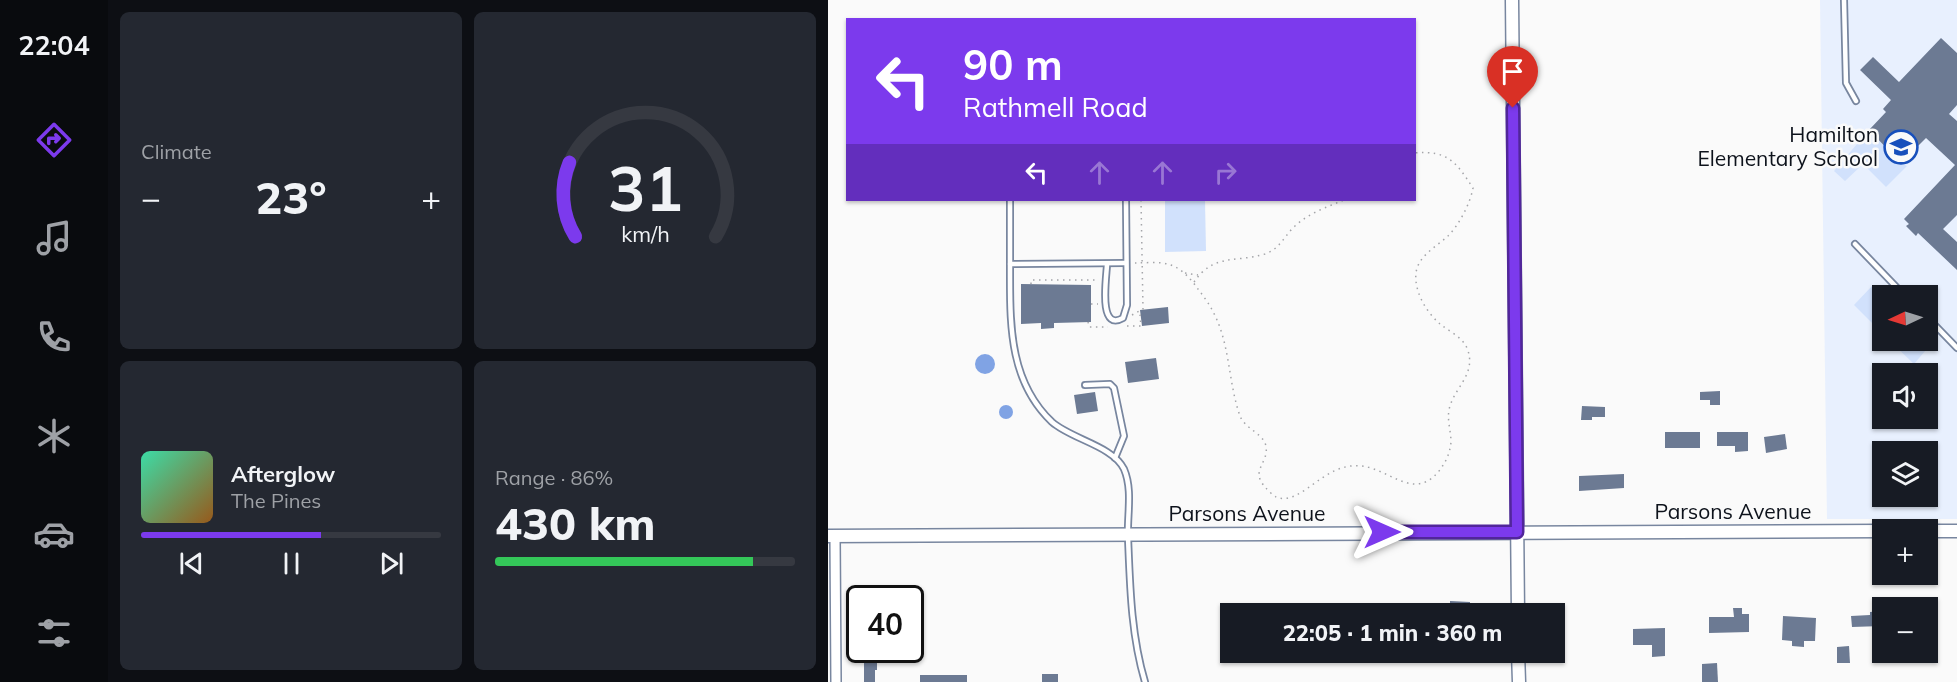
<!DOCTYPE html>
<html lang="en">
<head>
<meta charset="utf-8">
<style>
  :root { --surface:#171b24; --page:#242831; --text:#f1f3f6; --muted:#9ea1a6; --line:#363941; --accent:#7c3aed }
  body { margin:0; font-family:Mulish,sans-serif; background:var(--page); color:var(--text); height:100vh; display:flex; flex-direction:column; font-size:22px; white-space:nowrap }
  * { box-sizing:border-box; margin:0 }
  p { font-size:20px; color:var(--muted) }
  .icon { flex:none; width:33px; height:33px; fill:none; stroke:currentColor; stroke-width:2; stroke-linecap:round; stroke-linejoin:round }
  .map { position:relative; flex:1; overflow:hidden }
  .panel { display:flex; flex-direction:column; gap:12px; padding:12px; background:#0d0f14; width:720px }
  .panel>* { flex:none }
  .banner { position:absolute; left:18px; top:18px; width:570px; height:183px; border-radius:0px; box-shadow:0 2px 4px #0004; background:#7c3aed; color:#fff; overflow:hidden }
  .needle { width:39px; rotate:266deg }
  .tools { position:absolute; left:1044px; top:285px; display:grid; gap:12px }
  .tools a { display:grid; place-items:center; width:66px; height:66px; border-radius:0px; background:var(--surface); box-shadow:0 2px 4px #0004; font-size:30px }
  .speed { position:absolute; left:18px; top:585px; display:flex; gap:12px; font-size:30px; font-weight:700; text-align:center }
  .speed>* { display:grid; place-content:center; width:78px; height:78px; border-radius:50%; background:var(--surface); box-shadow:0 2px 4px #0004; line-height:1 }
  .speed .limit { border:3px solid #111; border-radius:9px; background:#fff; color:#111 }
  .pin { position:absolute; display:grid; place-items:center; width:51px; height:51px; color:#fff; margin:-62px -26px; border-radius:50% 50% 50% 0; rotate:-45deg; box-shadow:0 0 6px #0007 }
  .pin .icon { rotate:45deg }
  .me { position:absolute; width:66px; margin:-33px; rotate:90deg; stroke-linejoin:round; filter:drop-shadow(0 0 4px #0008) }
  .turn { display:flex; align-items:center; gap:21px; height:126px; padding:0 18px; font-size:27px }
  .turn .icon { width:78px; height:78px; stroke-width:2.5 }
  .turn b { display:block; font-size:42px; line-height:51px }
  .lanes { display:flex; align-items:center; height:57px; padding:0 18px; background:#0003; justify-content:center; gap:30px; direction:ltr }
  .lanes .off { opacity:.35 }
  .big { font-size:45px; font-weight:800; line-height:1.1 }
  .panel .tile { flex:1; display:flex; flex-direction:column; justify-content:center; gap:9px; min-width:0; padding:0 21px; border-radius:9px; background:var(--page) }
  .panel .dial { align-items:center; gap:0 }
  .dial svg { height:156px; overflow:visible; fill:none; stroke:var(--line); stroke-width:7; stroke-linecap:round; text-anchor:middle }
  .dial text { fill:var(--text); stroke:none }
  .song { display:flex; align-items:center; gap:18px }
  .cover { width:72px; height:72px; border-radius:9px; background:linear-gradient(135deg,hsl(160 70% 55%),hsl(30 70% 35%)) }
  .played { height:6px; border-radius:3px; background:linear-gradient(90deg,var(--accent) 60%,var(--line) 60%) }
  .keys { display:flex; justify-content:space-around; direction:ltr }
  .heat { display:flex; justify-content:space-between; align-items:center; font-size:33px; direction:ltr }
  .charge { height:9px; border-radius:4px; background:linear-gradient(90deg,#34c759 86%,var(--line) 0) }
  .panel .tiles { flex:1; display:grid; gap:12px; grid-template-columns:repeat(2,1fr) }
  .trip { position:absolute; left:392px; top:603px; width:345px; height:60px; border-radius:0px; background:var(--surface); box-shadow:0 2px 4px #0004; font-weight:800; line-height:60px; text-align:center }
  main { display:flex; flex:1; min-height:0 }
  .tab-bar { display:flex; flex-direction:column; width:108px; justify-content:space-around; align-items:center; background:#090b0e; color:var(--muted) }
  .tab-bar .icon { width:42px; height:42px }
  .tab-bar .selected { color:var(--accent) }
  .tab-bar b { font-size:27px; color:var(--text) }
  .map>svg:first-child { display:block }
  .built { fill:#e8f0fe; fill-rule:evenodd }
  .green { fill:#d1e1fc }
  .water { fill:#80a3e4 }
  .building { fill:#6c7a93 }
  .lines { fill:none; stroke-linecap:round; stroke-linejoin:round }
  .service-casing { stroke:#78869f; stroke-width:8 }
  .minor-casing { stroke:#78869f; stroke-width:12 }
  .tertiary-casing { stroke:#78869f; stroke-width:15 }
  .path { stroke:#a4a5a9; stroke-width:1.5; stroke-dasharray:1.5 4.5; stroke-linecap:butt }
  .service { stroke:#fff; stroke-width:4.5 }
  .minor { stroke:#fff; stroke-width:9 }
  .tertiary { stroke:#fff; stroke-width:12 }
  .route-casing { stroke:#51269a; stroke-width:15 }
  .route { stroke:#7c3aed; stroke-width:10 }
  .labels { text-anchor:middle; stroke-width:5; stroke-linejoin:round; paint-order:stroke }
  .poi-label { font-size:21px; fill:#0d121b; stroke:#fafafa; text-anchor:end }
  .street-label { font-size:21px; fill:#0d121b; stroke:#fafafa }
</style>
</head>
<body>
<main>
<nav class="tab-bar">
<b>22:04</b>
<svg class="icon selected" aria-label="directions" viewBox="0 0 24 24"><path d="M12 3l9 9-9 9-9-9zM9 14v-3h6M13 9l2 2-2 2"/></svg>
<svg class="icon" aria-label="music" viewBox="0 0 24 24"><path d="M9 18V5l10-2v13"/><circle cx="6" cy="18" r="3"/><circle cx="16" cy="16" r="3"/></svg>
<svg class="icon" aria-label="phone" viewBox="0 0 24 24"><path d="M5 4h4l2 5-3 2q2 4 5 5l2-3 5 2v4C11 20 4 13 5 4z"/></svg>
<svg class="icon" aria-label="climate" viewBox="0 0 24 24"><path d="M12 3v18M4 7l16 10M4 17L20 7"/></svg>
<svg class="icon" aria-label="car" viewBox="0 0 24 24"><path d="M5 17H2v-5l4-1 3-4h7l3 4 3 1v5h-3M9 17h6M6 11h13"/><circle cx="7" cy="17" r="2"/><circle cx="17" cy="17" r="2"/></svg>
<svg class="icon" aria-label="filters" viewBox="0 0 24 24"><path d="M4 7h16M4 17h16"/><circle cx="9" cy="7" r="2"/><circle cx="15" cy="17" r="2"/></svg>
</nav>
<section class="panel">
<div class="tiles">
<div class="tile"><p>Climate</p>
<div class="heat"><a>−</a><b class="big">23°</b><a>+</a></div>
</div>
<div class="tile dial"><svg viewBox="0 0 100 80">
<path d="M14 69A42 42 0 1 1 86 69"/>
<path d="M14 69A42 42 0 0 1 11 31" stroke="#7c3aed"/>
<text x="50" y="56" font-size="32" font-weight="700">31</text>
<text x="50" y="72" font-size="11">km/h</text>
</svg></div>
<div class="tile">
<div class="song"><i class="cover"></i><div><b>Afterglow</b><p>The Pines</p></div></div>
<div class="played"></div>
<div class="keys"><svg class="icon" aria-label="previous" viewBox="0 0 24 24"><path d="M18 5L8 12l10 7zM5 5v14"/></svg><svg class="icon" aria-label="pause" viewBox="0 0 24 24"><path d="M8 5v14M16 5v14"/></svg><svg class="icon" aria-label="next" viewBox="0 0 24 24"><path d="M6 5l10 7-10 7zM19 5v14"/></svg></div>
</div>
<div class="tile"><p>Range · 86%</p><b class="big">430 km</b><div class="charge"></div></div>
</div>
</section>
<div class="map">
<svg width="1129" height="682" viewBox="0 0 1129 682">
  <rect width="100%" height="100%" fill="#fafafa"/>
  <path class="built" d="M992,0h137v519h-130zM1054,296h46v44h-46zM1054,374h46v44h-46zM1054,452h46v44h-46z"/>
  <g class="green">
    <polygon points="1041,130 1073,163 1079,166 1058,187 1035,164 1017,181 1006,171"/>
    <polygon points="337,200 377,200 378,251 337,252"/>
    <polygon points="1044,286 1054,296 1054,333 1026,305"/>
    <polygon points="1100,340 1103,344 1086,364 1062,341"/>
  </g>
  <g class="water">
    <circle cx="157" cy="364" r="10"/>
    <circle cx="178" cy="412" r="7"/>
  </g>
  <g class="building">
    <polygon points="1113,38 1129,53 1129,105 1121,114 1129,121 1129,215 1115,229 1129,242 1129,270 1090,233 1088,236 1078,226 1081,224 1076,219 1127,165 1098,138 1073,163 1041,130 1058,112 1055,109 1063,100 1032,70 1045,57 1071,82"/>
    <polygon points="193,284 263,285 263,322 226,323 226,328 213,329 213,323 193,324"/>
    <polygon points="340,307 341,323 314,326 312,310"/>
    <polygon points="328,358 331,379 300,383 297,362"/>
    <polygon points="892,391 892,405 882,405 882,400 872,400 872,392"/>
    <polygon points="267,392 270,411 249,414 246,395"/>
    <polygon points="754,406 777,407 777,417 764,417 764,420 753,420"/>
    <rect x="837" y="432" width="35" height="16"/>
    <polygon points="889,432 920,432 920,451 907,452 907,446 889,446"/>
    <polygon points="957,434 959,449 938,453 936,437"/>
    <polygon points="796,474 796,488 751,491 751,476"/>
    <polygon points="622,601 642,602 642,614 622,614"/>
    <polygon points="905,608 914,608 914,614 921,614 921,632 881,633 881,617 906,617"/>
    <polygon points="1054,611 1054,626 1024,627 1023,616 1042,615 1042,612"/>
    <polygon points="955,616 988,618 987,641 976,641 976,647 964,646 964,641 954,640"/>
    <polygon points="837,628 837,656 824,657 824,645 805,645 805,629"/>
    <polygon points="1021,646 1022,663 1009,663 1009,647"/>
    <polygon points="36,652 52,652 52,662 49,662 49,670 47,670 47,682 36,682"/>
    <polygon points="889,663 890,682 874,682 874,664"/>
    <rect x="214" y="674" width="16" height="8"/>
    <rect x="92" y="675" width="47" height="7"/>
  </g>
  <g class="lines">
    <defs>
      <g id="service">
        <polyline points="1016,0 1018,83 1028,101"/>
        <path d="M182,200c0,25 0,51 0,77 0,53 1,106 42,145 19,17 61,24 72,47 9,21 3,46 4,68 2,49 3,98 17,145"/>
        <polyline points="1027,244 1077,296"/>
        <polyline points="182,264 297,263"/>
        <path d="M279,264c0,10 -10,69 16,54l4,-13 -1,-105"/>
        <polyline points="1100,318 1129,348"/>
        <polyline points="257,385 282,384 286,388 296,436 287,458"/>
      </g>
      <polyline id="minor" points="7,536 8,682"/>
      <g id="tertiary">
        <polyline points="684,0 690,614"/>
        <polyline points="1100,531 1129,531"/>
        <polyline points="0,536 1054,531"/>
        <polyline points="690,652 691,682"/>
      </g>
    </defs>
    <use href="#service" class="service-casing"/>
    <use href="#minor" class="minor-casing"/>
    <use href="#tertiary" class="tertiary-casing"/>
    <g class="path">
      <path d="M307,263c11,0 25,-2 36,2 11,4 20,14 27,24 7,9 14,19 19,31 13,30 12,65 23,96 5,13 23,17 26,30 3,18 -17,24 0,42 2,3 7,7 10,9 28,11 50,-43 95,-29 25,8 46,30 68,3 7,-9 11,-18 12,-29 0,-12 -5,-24 -1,-36 6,-20 27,-33 17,-58 -5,-11 -18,-17 -27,-24 -14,-12 -26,-33 -24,-51 2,-17 20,-26 32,-37 11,-11 22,-32 25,-48 -17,-26 -25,-38 -59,-35"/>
      <polyline points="357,273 370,275"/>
      <path d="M366,282c20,-29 41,-19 71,-28 15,-5 19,-18 30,-28 14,-13 32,-19 49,-26"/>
      <polyline points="203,284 203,280 269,280"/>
      <polyline points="263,304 270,304"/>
      <polyline points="304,315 315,309 313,200"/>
      <polyline points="260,322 261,327 280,327"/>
      <polyline points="299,326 313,326 312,315 309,312"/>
    </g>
    <use href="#service" class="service"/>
    <use href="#minor" class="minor"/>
    <use href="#tertiary" class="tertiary"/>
  </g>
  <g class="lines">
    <defs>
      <polyline id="route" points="554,532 689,532 685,108"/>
    </defs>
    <use href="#route" class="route-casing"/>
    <use href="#route" class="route"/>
  </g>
  <defs>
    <symbol id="school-ring" viewBox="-11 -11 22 22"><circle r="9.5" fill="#fafafa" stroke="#1850bc" stroke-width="1.5"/><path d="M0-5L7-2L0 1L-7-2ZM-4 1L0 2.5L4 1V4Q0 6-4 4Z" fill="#1850bc"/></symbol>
  </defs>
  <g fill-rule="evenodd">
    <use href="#school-ring" x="1054" y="128" width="38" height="38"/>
  </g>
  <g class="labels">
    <g class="poi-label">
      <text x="1050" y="142">Hamilton<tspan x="1050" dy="24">Elementary School</tspan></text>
    </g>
    <g class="street-label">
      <text x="905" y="519">Parsons Avenue</text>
      <text x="419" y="521">Parsons Avenue</text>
    </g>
  </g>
</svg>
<div class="tools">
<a><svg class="needle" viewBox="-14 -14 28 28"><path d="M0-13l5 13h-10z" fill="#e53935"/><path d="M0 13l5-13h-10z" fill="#9ea1a6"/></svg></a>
<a><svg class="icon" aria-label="sound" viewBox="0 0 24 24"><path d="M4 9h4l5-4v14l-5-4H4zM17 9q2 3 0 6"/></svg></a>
<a><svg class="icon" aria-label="layers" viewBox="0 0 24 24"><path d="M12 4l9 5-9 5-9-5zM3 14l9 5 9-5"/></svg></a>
<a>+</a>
<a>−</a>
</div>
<div class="speed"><div class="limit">40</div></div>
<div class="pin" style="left:685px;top:108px;background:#d93025"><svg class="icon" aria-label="arrive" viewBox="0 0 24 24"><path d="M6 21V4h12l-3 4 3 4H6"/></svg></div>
<svg class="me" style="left:554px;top:532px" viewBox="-20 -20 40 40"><path d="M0-17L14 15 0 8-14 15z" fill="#7c3aed" stroke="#fff" stroke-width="4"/></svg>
<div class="trip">22:05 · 1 min · 360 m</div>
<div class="banner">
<div class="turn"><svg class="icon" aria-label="left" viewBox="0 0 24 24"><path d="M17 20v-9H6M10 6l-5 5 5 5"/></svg><div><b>90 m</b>Rathmell Road</div></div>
<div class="lanes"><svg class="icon" aria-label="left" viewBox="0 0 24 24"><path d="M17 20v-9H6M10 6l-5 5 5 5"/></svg><svg class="icon off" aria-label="ahead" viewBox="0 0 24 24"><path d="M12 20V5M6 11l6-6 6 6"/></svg><svg class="icon off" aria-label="ahead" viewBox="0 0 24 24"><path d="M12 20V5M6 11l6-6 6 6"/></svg><svg class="icon off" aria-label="right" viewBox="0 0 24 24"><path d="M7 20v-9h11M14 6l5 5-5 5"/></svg></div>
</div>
</div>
</main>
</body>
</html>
